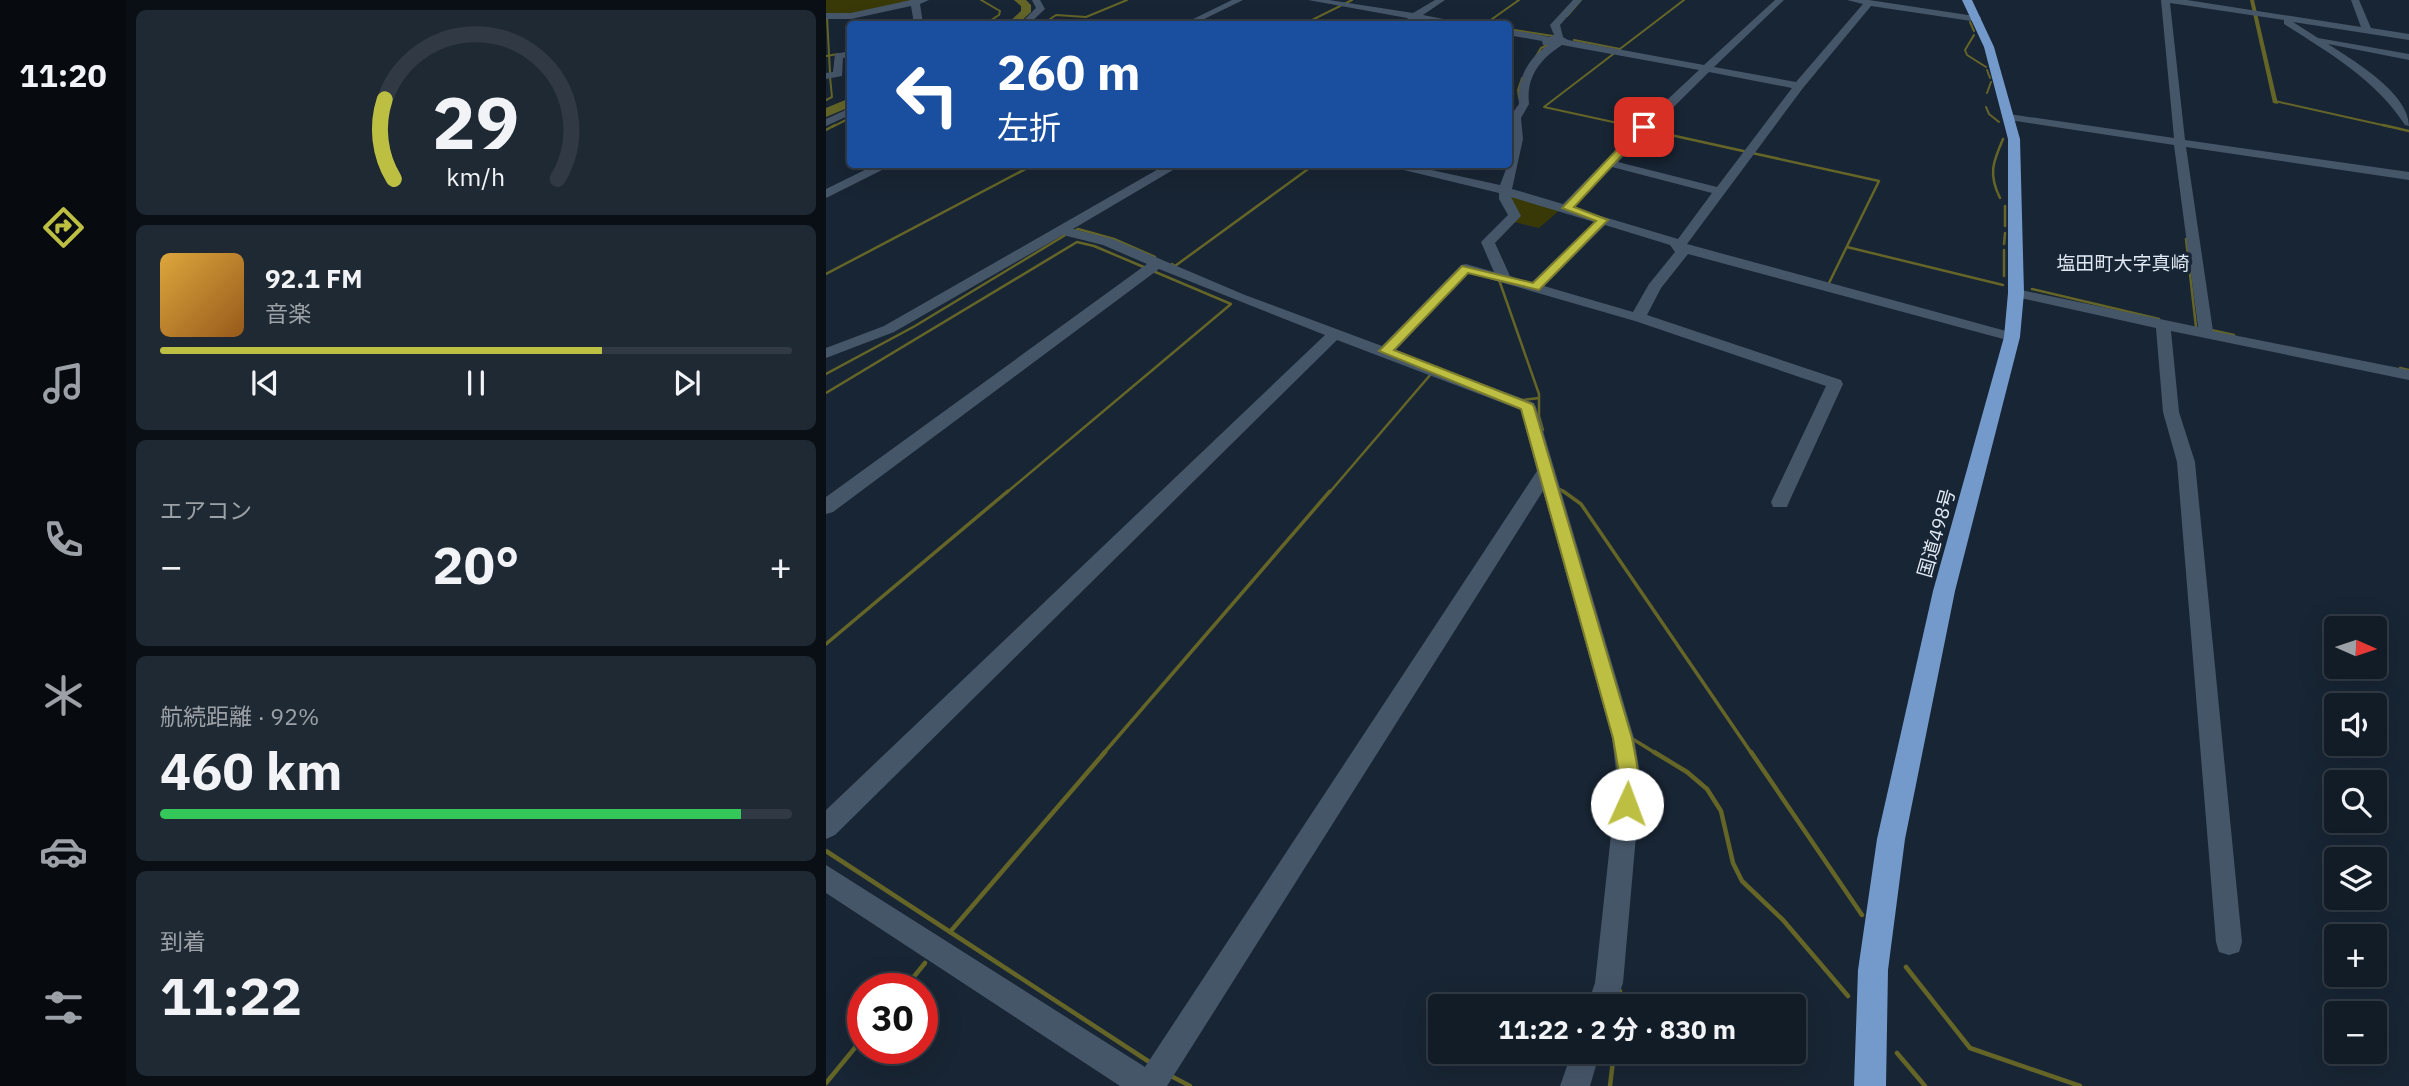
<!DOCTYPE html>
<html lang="ja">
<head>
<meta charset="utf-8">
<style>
  :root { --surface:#121c27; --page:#1f2933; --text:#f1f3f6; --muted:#9ca1a7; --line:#313a44; --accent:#bdbf43 }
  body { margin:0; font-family:"IBM Plex Sans","Noto Sans JP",sans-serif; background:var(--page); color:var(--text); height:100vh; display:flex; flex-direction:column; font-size:26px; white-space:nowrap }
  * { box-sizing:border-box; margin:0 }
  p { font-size:23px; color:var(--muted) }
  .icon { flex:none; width:38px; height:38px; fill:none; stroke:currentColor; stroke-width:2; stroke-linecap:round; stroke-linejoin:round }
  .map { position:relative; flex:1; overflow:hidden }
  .side { display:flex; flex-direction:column; gap:10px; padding:10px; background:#0a0f15; width:700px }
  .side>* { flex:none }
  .hud { position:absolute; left:21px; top:21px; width:665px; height:147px; border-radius:7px; box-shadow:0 7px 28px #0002,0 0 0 2px var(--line); background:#1a4fa0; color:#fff; overflow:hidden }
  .needle { width:46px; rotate:93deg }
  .fabs { position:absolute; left:1498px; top:616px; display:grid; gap:14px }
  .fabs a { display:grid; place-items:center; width:63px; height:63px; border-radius:7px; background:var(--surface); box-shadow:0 7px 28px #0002,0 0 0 2px var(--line); font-size:35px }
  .speed { position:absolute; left:21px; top:973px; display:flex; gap:14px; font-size:35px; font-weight:700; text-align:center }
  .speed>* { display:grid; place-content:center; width:91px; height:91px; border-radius:50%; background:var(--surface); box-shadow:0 7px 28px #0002,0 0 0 2px var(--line); line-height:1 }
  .speed .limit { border:10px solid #d22; background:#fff; color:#111 }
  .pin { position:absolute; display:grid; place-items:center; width:60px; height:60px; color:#fff; margin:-30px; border-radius:14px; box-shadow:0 4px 10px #0006 }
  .me { position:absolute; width:77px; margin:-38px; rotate:2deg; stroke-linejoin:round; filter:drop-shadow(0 0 5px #0008) }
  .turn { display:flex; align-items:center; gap:24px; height:147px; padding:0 35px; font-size:32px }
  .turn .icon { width:91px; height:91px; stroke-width:2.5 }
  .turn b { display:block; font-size:49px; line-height:60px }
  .big { font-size:52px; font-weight:700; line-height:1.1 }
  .side .tile { flex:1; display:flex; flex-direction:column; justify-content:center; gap:10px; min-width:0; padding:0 24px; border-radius:10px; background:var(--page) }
  .side .dial { align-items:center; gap:0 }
  .dial svg { height:182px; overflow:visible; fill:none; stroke:var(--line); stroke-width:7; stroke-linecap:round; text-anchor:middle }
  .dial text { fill:var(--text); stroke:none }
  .song { display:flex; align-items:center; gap:21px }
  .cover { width:84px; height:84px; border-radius:10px; background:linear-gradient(135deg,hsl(40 70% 55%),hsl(30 70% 35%)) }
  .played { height:7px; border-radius:4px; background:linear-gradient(90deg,var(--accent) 70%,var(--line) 70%) }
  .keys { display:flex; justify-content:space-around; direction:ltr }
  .heat { display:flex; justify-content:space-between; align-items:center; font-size:38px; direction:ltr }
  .charge { height:10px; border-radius:5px; background:linear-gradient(90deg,#34c759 92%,var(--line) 0) }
  .trip { position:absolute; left:602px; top:994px; width:378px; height:70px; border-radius:7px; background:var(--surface); box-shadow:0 7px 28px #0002,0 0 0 2px var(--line); font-weight:700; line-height:70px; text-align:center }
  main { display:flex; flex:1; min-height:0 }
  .tab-bar { display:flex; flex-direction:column; width:126px; justify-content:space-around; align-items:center; background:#070b10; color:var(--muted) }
  .tab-bar .icon { width:49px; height:49px }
  .tab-bar .active { color:var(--accent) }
  .tab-bar b { font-size:32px; color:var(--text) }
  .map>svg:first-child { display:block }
  .green { fill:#393907 }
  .water { fill:#646527 }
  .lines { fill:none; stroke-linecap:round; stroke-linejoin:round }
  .stream-far3 { stroke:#646527; stroke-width:2 }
  .stream-far2 { stroke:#646527; stroke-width:2.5 }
  .stream-far1 { stroke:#646527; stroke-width:3.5 }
  .stream { stroke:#646527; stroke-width:4.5 }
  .river { fill:#646527; fill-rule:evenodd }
  .minor { fill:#465669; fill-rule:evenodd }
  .highway { fill:#739aca; fill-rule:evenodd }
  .route { fill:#bdbf43; stroke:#7b7c2c; stroke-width:2 }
  .labels { text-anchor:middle; stroke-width:7; stroke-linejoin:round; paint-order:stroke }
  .far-quarter-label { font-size:19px; fill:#e0e9f4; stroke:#182534 }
  .street-label { font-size:19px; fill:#e0e9f4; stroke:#182534 }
</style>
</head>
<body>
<main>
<nav class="tab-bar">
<b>11:20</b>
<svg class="icon active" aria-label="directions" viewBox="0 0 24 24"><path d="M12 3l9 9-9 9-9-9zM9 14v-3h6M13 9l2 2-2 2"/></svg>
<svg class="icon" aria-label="music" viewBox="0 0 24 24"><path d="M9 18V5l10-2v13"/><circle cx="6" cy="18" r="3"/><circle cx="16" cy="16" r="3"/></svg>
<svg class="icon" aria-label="phone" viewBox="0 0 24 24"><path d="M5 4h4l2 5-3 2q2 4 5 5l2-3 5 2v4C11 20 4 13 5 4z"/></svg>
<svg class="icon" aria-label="climate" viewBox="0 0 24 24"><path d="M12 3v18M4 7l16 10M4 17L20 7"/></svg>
<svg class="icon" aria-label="car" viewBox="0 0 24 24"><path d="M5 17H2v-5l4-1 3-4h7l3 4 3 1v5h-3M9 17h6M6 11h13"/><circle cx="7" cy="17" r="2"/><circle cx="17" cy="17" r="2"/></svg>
<svg class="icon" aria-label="filters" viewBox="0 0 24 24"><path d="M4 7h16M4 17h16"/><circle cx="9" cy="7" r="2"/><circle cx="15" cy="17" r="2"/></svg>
</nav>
<section class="side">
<div class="tile dial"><svg viewBox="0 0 100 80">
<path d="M14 69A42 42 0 1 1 86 69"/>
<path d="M14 69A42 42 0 0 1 10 34" stroke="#bdbf43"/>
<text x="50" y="56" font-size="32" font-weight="700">29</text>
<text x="50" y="72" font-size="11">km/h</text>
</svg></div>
<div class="tile">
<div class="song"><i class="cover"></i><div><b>92.1 FM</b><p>音楽</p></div></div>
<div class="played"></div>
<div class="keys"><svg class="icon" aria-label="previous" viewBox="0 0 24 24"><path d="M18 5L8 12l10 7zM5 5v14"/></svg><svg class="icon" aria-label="pause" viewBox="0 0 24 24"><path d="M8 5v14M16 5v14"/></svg><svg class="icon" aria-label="next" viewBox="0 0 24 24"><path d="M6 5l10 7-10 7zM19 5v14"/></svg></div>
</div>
<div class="tile"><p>エアコン</p>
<div class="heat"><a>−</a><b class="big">20°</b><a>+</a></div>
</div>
<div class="tile"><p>航続距離 · 92%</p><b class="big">460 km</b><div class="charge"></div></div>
<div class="tile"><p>到着</p><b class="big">11:22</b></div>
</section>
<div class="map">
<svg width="1583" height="1086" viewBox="0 0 1583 1086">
  <rect width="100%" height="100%" fill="#182534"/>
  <g class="green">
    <polygon points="0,0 89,0 32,13 0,14"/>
    <polygon points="686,195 734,210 713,228 688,222 683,198"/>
  </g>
  <polygon class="water" points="1424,0 1428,0 1452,104 1447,103"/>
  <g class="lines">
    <g class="stream-far3">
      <polyline points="155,0 174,11 173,15 159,24"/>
      <polyline points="741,16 755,0"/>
      <polyline points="1,17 4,73"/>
      <polyline points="1144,22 1148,31"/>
      <polyline points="217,24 230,15 260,17 301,0"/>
      <polyline points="478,24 526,0"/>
      <polyline points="659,24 693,0"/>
      <polyline points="688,30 727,36"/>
      <polyline points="1148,35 1139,50 1141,55 1160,67"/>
      <polyline points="748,40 794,49"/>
      <polyline points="0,56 12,54"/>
      <polyline points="706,63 715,48 724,44"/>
      <polyline points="1161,70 1164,78"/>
      <polyline points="1161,93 1165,82"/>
      <polyline points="693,98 692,90 696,78"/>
      <polyline points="0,100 6,97 4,77"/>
      <polyline points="1449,101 1565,127"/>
      <polyline points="1160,107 1163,114 1173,122"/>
      <polyline points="6,127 24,118"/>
      <polyline points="810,127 718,107 858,0"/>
    </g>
    <g class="stream-far2">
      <polyline points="802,125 815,128"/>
      <polyline points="1557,125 1583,131"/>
      <polyline points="0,130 9,125"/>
      <polyline points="822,130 1053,181 1003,283"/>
      <polyline points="682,158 684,148"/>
      <path d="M1174,198c-12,-24 -7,-36 3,-59"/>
      <polyline points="1179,206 1179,226"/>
      <polyline points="248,231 252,229 288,239 329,257"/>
      <polyline points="1360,239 1370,327"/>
      <polyline points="1178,244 1179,233"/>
      <polyline points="1021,247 1177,285"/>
      <polyline points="1178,250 1178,276"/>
      <polyline points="346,264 349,266 489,164"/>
      <polyline points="0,274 209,164"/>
      <polyline points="672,277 713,394 713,416 717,430"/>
      <polyline points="1206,289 1333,319"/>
      <polyline points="1385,330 1408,335"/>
      <polyline points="1574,368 1583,370"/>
      <polyline points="0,374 89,326 241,234"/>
      <polyline points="0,393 251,242 268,246 320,268"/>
      <polyline points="697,400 713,398"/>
      <polyline points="734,489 739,493"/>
      <polyline points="180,493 405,304 327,271"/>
      <polyline points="503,493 605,374"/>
    </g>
    <g class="stream-far1">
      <polyline points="737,491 755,504 926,754"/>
      <polyline points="0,644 182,491"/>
      <polyline points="805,738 831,754"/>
      <polyline points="277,754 504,491"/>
    </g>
    <g class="stream">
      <polyline points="828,752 861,772 881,789 895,811 907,863 916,881 957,920 1022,996"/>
      <polyline points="925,752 1036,915"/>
      <polyline points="0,851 325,1063"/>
      <polyline points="124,932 279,752"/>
      <polyline points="1080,967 1144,1048 1254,1086"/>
      <polyline points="78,989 99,963"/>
      <polyline points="792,1006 794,991"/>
      <polyline points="1071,1053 1099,1086"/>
      <polyline points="345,1076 364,1086"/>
      <polyline points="0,1083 37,1038"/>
      <polyline points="784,1086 788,1052"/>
    </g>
    <g class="river">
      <polygon points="188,0 200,0 205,5 205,12 192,24 181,24 195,11 195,6"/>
      <polygon points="24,98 24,107 0,117 0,108"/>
    </g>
    <g class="minor">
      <polygon points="85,0 103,0 94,4 97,24 88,24 85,6 25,19 0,19 0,13 25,13"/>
      <polygon points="206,0 214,0 219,9 203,24 194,24 210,8"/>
      <polygon points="406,0 417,0 368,24 357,24"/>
      <polygon points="482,0 503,0 587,13 609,0 619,0 597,15 643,24 585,21 581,18"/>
      <path d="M747,0h9l-22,25 3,12 5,3 136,25 71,-65h9l-70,67 82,15 67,-78 -16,-4h22l112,17v4l-3,1 -107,-16 -68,82 -116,156 330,90 3,3 -3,3h-10l-319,-86 -27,34 -14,27 194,65 2,4 -54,118 -2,5h-14l-2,-5 55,-116 -191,-65 -166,-48 -74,78 139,52 2,4 98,331 7,41 -18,204 -8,23h-28l8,-23 22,-204 -5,-41 -69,-247 -376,595h-47l-294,-193v-28l319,202 392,-596 -16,-61 -184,-70 -502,495 -9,4v-29l499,-475 -166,-66 -326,243 -7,2v-17l321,-233 -44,-19 -40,-10 -169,97 -68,26v-10l58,-22 283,-162h16l-110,65 40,10 132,56 137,51 79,-81 5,-1 28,8 -13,-30 27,-27 -9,-16v-6l-120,-29h25l96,21 8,-21 3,-25 -2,-21 10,-14c-3,-23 9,-46 29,-59h-5l-1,-4 -34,-6v-6l42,8 4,-2 -4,-10zM736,45l137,25 -63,59 -73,75 -51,-15 11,-50 -2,-21 8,-14c-3,-27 11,-45 33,-59zM883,72l83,16 -75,99 -99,-25zM786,167l100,26 -34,46 -104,-31zM685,197l83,25 -63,61 -21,-7 -15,-33 26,-27zM779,225l65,20 5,7 -26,32 -16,28 -89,-26z"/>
      <path d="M1335,0h26l174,27 -10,-27h8l12,28 38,6v6l-116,-18 25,16 91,16v6l-81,-16c26,17 81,49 81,82l-4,-1c-30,-46 -76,-72 -121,-101v-4l-114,-17 15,137 224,32v8l-223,-33 27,184 196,39v10l-238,-49 8,81 16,50 47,480 -3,10 -10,3 -10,-3 -3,-10 -39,-480 -14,-50 -7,-84 -140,-31 -7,-4 7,-4 182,38 -24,-182 -165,-25 -6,-3 6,-3 165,24z"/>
      <polygon points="24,51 24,57 17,58 16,76 0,79 0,73 7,72 9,54"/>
      <polygon points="24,108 24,115 0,126 0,119"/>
      <polygon points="51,164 68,164 0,198 0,189"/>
      <polygon points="746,1052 774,1052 764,1086 734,1086"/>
    </g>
    <polygon class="highway" points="1136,0 1146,0 1168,47 1194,139 1198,293 1194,337 1129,591 1079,839 1062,970 1060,1086 1028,1086 1032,970 1051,839 1107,591 1178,337 1182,293 1182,139 1158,47"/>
  </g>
  <path class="route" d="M814,125l8,2 -74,80 34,13 -69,70 -71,-17 -74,77 138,54 2,3 98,331c4,23 12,50 2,73l-7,3 -7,-3 -3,-7 3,-25 -7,-41 -92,-329 -142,-58 83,-85 71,17 63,-62 -34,-13z"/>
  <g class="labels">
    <g class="far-quarter-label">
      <text x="1297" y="270">塩田町大字真崎</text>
    </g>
    <g class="street-label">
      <text transform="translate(1110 533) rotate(-74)" y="7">国道498号</text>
    </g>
  </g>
</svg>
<div class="fabs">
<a><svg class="needle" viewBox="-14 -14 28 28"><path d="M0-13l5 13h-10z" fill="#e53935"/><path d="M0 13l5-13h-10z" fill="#9ca1a7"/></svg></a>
<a><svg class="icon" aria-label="sound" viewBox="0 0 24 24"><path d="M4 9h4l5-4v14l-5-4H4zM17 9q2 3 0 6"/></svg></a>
<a><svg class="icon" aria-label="search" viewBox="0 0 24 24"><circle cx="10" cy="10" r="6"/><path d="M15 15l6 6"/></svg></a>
<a><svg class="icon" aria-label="layers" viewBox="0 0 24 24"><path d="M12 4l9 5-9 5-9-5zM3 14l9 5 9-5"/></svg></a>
<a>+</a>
<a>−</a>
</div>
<div class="speed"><div class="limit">30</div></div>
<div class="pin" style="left:818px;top:127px;background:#d93025"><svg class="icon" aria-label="arrive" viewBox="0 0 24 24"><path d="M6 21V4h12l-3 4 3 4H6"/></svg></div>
<svg class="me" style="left:801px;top:804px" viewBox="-20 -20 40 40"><circle r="19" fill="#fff"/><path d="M0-13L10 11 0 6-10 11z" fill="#bdbf43"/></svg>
<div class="trip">11:22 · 2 分 · 830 m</div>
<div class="hud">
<div class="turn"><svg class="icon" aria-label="left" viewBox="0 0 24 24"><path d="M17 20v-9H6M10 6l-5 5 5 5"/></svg><div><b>260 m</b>左折</div></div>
</div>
</div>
</main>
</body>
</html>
